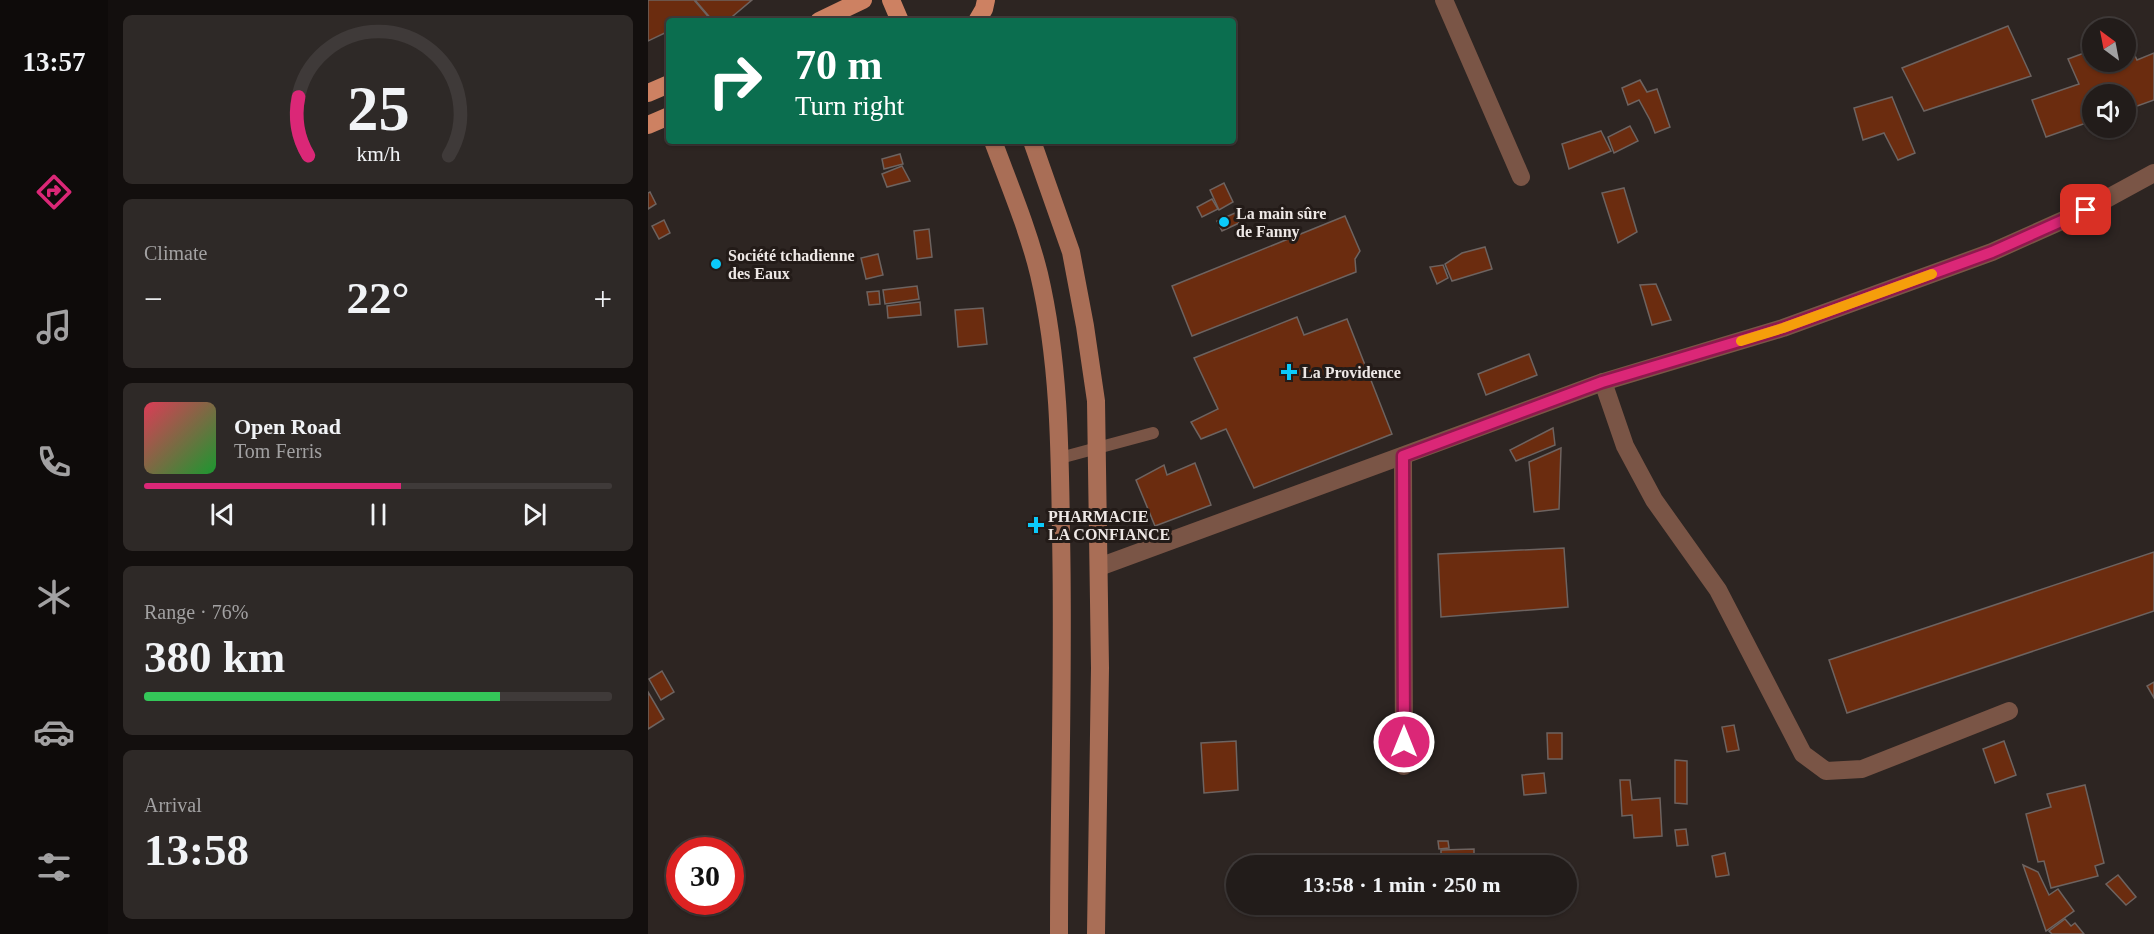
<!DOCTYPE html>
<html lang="en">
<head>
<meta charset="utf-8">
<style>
  :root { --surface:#221c1a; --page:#2e2927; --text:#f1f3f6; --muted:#a2a1a2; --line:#3f3a39; --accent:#db2777 }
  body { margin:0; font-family:Georgia,serif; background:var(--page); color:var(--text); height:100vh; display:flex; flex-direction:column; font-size:22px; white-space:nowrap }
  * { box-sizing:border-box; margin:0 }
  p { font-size:20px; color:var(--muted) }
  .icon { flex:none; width:33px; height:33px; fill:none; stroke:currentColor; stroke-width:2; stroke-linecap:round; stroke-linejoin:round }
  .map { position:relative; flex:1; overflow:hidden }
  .panel { display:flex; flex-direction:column; gap:15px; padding:15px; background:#130f0e; width:540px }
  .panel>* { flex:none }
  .banner { position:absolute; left:18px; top:18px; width:570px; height:126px; border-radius:6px; box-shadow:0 2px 4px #0004,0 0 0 2px var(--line); background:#0b6e4f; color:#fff; overflow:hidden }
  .needle { width:39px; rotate:328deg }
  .buttons { position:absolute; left:1434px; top:18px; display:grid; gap:12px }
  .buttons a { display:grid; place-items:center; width:54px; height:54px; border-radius:50%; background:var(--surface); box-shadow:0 2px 4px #0004,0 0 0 2px var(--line); font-size:30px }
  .speed { position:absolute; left:18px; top:837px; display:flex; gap:12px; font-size:30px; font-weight:700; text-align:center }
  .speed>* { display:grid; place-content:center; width:78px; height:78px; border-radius:50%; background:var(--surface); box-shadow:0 2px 4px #0004,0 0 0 2px var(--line); line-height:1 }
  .speed .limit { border:9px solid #d22; background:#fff; color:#111 }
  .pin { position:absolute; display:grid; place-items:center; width:51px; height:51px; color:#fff; margin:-26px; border-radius:12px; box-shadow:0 3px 9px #0006 }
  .me { position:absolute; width:66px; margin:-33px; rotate:0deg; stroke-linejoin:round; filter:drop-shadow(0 0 4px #0008) }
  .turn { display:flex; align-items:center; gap:21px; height:126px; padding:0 30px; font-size:27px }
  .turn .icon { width:78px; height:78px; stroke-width:2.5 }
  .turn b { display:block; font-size:42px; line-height:51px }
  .big { font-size:45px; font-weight:800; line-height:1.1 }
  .panel .card { flex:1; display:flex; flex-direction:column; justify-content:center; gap:9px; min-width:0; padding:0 21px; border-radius:9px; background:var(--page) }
  .panel .dial { align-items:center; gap:0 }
  .dial svg { height:156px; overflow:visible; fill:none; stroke:var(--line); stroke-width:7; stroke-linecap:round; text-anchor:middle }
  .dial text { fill:var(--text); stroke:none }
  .song { display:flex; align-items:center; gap:18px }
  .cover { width:72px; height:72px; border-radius:9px; background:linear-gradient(135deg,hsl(350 70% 55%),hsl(130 70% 35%)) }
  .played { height:6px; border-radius:3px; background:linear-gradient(90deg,var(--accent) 55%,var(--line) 55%) }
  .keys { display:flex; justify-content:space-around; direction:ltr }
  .heat { display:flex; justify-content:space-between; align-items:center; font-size:33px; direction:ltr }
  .charge { height:9px; border-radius:4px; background:linear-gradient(90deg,#34c759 76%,var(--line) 0) }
  .trip { position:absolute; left:578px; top:855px; width:351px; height:60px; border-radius:30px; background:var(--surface); box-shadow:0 2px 4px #0004,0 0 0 2px var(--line); font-weight:800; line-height:60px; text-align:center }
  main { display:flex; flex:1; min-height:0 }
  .tabs { display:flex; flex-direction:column; width:108px; justify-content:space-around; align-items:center; background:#0e0b0a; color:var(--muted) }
  .tabs .icon { width:42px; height:42px }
  .tabs .on { color:var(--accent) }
  .tabs b { font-size:27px; color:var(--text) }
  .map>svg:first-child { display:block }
  .building { fill:#6b2c0f; stroke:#6d6360; stroke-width:1.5 }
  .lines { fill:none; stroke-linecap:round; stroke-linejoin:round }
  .lane { stroke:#7a5546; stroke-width:12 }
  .street { stroke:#7a5546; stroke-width:18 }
  .secondary { stroke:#a96e56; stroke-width:18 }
  .primary { stroke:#cd8162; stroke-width:18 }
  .route-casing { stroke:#8e194d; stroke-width:15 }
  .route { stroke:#db2777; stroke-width:10 }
  .slow { stroke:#f59e0b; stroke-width:10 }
  .poi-dot { fill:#0bcafa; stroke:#231b18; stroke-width:2 }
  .labels { text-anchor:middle; stroke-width:6; stroke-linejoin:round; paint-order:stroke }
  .poi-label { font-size:16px; font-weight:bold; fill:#eee8e6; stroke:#231b18; text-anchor:start }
</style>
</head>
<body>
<main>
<nav class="tabs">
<b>13:57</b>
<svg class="icon on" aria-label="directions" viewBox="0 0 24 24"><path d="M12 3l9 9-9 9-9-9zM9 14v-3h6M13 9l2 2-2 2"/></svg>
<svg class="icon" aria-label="music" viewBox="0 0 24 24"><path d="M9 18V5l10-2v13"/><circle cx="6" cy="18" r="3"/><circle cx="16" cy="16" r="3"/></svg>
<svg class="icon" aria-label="phone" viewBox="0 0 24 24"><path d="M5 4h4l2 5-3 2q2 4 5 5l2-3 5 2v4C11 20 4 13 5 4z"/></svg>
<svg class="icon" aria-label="climate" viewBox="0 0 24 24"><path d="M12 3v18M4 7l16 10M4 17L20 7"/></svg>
<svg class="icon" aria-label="car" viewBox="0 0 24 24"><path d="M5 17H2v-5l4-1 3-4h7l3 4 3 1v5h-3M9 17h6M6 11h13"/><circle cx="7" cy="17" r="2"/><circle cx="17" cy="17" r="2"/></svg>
<svg class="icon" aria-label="filters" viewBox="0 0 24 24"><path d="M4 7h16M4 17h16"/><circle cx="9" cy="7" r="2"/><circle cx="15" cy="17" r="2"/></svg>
</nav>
<section class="panel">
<div class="card dial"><svg viewBox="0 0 100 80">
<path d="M14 69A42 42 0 1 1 86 69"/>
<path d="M14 69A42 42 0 0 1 9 39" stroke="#db2777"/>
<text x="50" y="56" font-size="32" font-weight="700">25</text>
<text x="50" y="72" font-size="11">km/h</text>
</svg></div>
<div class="card"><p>Climate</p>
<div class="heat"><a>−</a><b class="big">22°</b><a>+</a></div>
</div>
<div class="card">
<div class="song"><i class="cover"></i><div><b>Open Road</b><p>Tom Ferris</p></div></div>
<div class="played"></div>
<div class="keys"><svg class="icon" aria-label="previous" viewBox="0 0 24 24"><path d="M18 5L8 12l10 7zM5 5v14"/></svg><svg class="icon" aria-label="pause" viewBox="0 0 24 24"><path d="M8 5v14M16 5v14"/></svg><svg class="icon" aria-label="next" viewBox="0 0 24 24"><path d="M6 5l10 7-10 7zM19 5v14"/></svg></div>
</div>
<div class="card"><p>Range · 76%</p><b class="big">380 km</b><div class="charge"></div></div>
<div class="card"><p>Arrival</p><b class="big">13:58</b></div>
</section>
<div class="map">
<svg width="1506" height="934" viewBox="0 0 1506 934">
  <rect width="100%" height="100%" fill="#2d2522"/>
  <g class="building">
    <polygon points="0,0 46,0 64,21 49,21 46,18 40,21 21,21 21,31 0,41"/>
    <polygon points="47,0 104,0 79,21 65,21"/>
    <polygon points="1360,26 1383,76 1276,111 1254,68"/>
    <polygon points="1478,38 1479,38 1489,60 1506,53 1506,100 1478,110 1478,94 1444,94 1444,121 1398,137 1384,100 1431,84 1420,59 1444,50 1444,62 1478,62"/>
    <polygon points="992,80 999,92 1009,89 1022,127 1007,133 1002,120 991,100 980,105 974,88"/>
    <polygon points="1244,97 1267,153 1250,160 1236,133 1215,140 1206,108"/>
    <polygon points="982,126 990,141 966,153 960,137"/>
    <polygon points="953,131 963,151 921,169 914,144"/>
    <polygon points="252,154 255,164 236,169 234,159"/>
    <polygon points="254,166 262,181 239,187 234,174"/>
    <polygon points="576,183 585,202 571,210 562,190"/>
    <polygon points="976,188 989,232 970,243 954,193"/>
    <polygon points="2,192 8,204 0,209 0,193"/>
    <polygon points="564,199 570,209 554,217 549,207"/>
    <polygon points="587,213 591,223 574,231 569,221"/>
    <polygon points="697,216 712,251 707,259 708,272 544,336 524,286"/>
    <polygon points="16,220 22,233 11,239 4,226"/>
    <polygon points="281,229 284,257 269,259 266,231"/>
    <polygon points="837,247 844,269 804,281 797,264 814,253"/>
    <polygon points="230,254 235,275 218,279 213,258"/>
    <polygon points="795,265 800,278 789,284 782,267"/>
    <polygon points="1008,284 1023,320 1004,325 992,285"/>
    <polygon points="269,286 271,299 237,304 235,290"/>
    <polygon points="231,291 232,304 221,305 219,292"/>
    <polygon points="272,302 273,315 240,318 239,306"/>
    <polygon points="335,308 339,344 310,347 307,310"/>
    <polygon points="649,317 656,335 699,319 744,434 606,488 578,429 553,439 543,422 570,409 546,358"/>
    <polygon points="881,354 889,375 838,395 830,374"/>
    <polygon points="905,428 907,445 868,461 862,450"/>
    <polygon points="913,448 911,509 886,512 881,462"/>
    <polygon points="547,463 563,505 507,526 488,480 516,465 519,475"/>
    <polygon points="916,548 920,607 793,617 790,554"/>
    <polygon points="1506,552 1506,611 1199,713 1181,660"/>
    <polygon points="14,671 26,692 13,700 1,679"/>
    <polygon points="1506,682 1506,698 1499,686"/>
    <polygon points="0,692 16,719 0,729"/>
    <polygon points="1086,725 1091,750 1079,752 1074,727"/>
    <polygon points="899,733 914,733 914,759 900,759"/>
    <polygon points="588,741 590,790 556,793 553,743"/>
    <polygon points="1356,741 1368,775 1347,783 1335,749"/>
    <polygon points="1027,760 1039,761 1039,804 1027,803"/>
    <polygon points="896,773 898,793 876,795 874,775"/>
    <polygon points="972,780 982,780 984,800 1012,798 1014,836 986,838 984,815 974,816"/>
    <polygon points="1437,785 1456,863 1447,866 1450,876 1403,888 1396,861 1390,862 1378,814 1403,807 1399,794"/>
    <polygon points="1038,829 1040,845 1029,846 1027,830"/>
    <polygon points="790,841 800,841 801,848 791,849"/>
    <polygon points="826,849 826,863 793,864 793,850"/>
    <polygon points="1077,853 1081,875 1068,877 1064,856"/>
    <polygon points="1375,865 1390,872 1401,895 1410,889 1426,911 1398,931"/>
    <polygon points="1470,875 1488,897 1478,905 1458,884"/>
    <polygon points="1417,919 1423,926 1427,923 1436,934 1404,934 1401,931"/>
  </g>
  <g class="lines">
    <polyline class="lane" points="412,458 505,433"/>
    <g class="street">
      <polyline points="796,0 873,177"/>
      <polyline points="955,382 977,446 1006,500 1070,590 1155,754 1178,771 1214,769 1361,711"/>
      <polyline points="755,456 756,766"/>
      <polyline points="451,567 955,382 1135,328 1344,252 1438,210 1506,173"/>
    </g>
    <g class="secondary">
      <path d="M345,141c16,43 35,88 46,133 20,85 21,174 22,261 3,133 -2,266 -2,399"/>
      <polyline points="384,141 423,252 437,326 448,401 452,668 448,934"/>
    </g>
    <g class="primary">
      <polyline points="243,0 252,21"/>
      <polyline points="171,21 215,0"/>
      <polyline points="329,21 336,9 338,0"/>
      <polyline points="0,93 21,84"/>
      <polyline points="0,125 21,116"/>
    </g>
  </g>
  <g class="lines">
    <defs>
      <polyline id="route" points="756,742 755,456 954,382 1135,328 1344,252 1438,210"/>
    </defs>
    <use href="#route" class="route-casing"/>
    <use href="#route" class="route"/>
    <polyline class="slow" points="1093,341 1135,328 1284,274"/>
  </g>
  <g class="poi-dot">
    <circle cx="576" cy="222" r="6"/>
    <circle cx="68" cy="264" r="6"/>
    <path d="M638 363h6v6h6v6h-6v6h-6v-6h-6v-6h6z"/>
    <path d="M385 516h6v6h6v6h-6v6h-6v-6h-6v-6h6z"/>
  </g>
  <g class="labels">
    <g class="poi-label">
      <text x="588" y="219">La main sûre<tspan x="588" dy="18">de Fanny</tspan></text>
      <text x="80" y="261">Société tchadienne<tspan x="80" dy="18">des Eaux</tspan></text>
      <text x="654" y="378">La Providence</text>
      <text x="400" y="522">PHARMACIE<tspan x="400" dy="18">LA CONFIANCE</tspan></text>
    </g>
  </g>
</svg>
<div class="buttons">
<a><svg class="needle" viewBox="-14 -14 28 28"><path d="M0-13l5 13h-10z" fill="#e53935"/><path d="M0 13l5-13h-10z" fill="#a2a1a2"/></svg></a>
<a><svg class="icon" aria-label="sound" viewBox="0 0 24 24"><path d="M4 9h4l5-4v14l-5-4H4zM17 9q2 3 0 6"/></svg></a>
</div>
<div class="speed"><div class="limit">30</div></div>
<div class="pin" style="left:1438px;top:210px;background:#d93025"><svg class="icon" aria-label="arrive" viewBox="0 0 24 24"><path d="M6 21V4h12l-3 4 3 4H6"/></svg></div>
<svg class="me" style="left:756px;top:742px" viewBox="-20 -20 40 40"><circle r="17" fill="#db2777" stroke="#fff" stroke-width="3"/><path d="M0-11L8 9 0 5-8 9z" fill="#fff"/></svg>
<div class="trip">13:58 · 1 min · 250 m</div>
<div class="banner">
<div class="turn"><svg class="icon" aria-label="right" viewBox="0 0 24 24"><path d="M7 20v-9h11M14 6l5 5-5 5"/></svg><div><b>70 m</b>Turn right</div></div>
</div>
</div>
</main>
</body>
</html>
